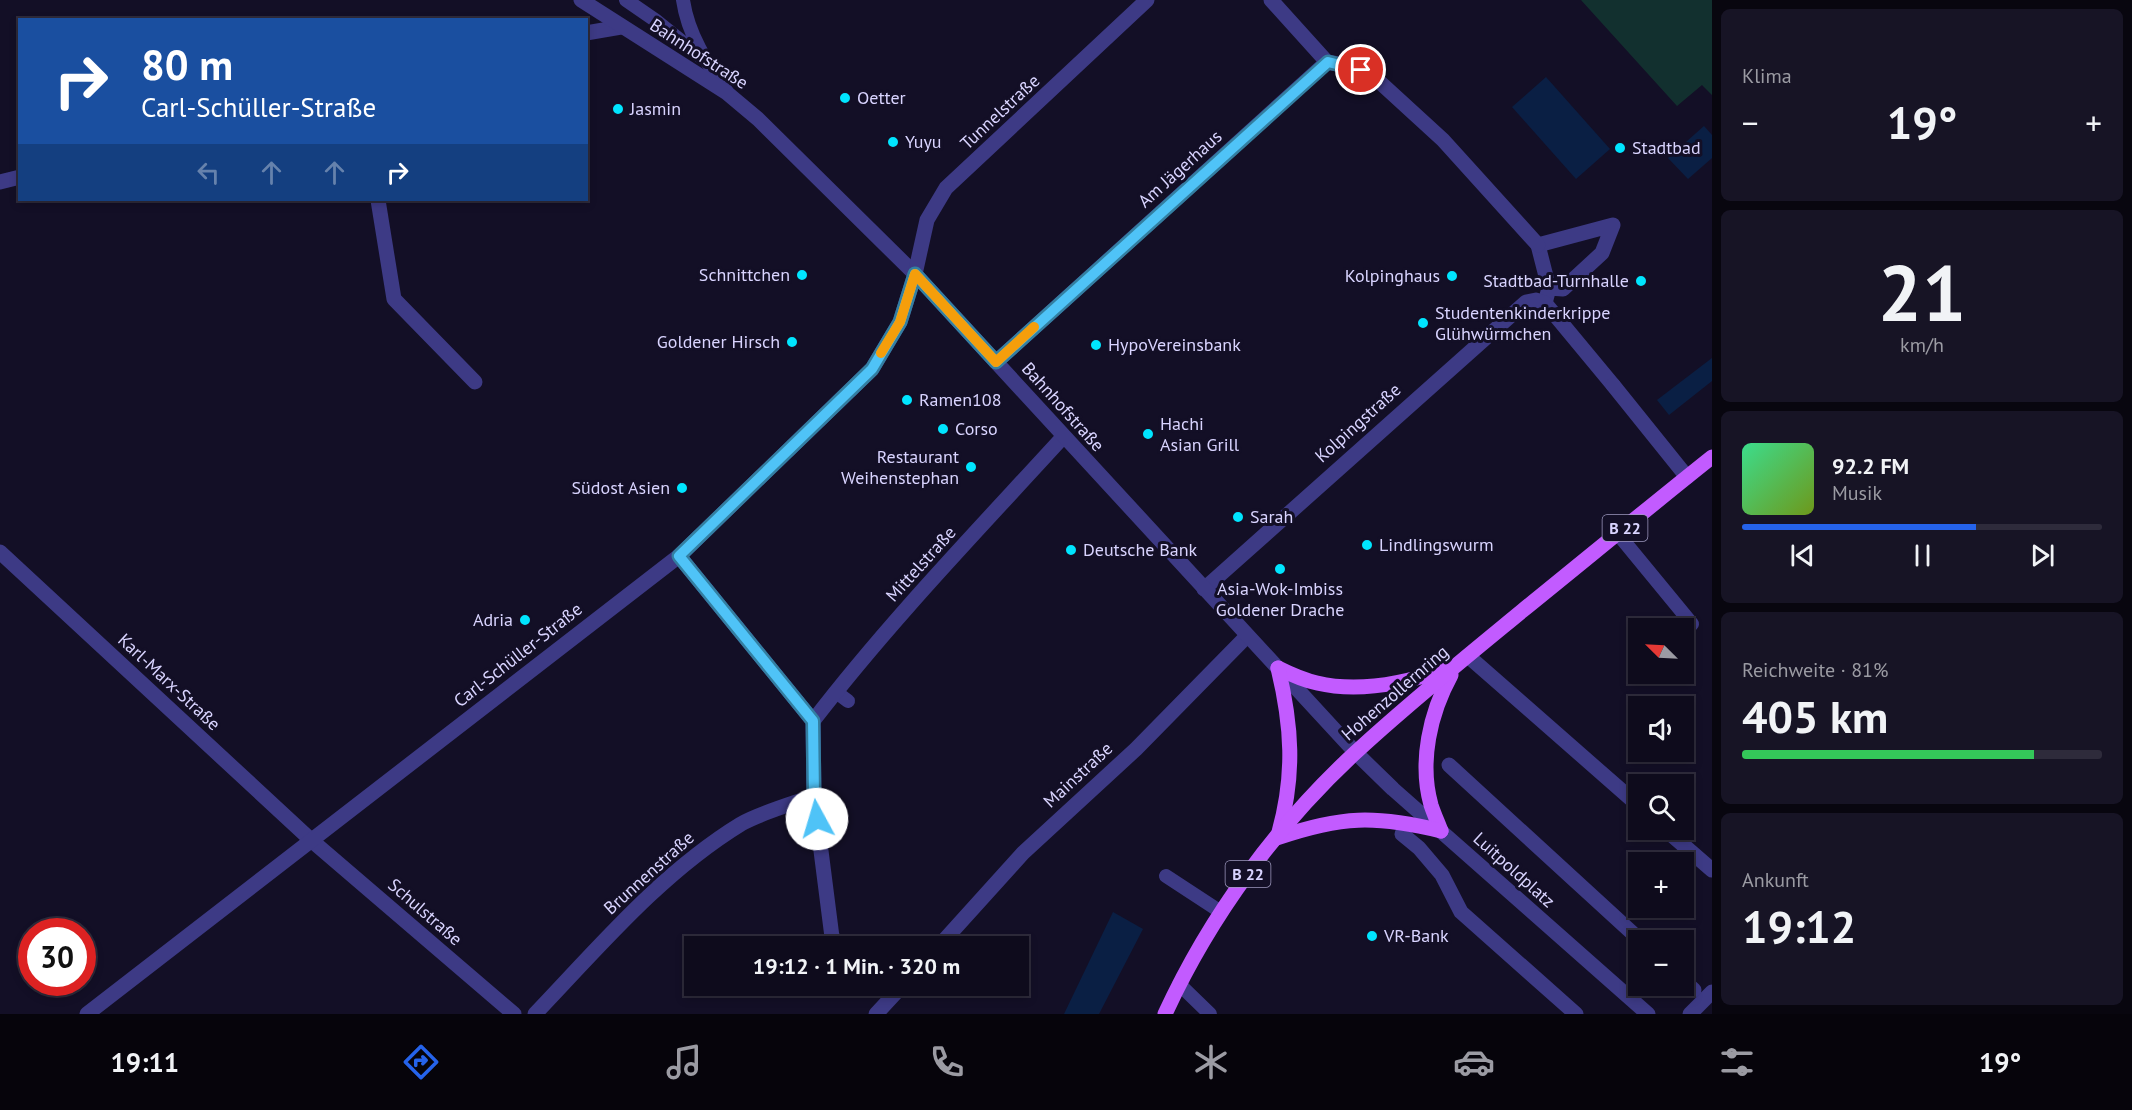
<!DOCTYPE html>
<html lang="de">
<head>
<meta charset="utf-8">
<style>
  :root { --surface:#0e0b1c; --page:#171425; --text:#f1f3f6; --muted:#9b9ba3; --line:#2e2b3b; --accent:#2563eb }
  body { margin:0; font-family:"PT Sans",sans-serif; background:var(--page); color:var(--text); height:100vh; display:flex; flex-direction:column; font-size:22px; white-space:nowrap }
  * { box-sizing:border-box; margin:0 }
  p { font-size:20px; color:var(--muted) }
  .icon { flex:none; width:33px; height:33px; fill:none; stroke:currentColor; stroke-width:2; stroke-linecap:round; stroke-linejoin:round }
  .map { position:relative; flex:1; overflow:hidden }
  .details { display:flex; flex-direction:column; gap:9px; padding:9px; background:#08060f; width:420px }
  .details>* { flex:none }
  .hud { position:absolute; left:18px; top:18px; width:570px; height:183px; border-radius:0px; box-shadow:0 3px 9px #0003,0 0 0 2px var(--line); background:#1a4fa0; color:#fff; overflow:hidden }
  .needle { width:39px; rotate:294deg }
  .controls { position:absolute; left:1628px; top:618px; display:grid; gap:12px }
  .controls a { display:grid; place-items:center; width:66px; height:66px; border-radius:0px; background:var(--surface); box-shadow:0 3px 9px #0003,0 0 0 2px var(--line); font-size:30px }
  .speed { position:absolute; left:18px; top:918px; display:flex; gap:12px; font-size:30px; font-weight:700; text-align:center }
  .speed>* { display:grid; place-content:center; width:78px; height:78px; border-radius:50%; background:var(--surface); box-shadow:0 3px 9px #0003,0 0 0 2px var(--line); line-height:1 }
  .speed .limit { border:9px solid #d22; background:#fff; color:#111 }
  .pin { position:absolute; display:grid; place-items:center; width:51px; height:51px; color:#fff; margin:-26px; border:3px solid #fff; border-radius:50%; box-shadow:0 2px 6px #0007 }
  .me { position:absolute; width:66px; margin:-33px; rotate:354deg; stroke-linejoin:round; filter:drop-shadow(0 0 4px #0008) }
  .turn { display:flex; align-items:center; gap:21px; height:126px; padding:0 24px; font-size:27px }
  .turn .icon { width:78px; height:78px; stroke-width:2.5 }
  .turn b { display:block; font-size:42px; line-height:51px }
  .lanes { display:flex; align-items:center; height:57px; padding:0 24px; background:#0003; justify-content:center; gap:30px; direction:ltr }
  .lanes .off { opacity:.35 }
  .big { font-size:45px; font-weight:800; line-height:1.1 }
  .details .card { flex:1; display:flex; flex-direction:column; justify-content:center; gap:9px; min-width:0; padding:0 21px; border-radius:9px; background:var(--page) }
  .details .dial { align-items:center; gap:0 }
  .dial b { font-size:78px; line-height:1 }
  .song { display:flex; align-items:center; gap:18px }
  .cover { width:72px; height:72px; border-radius:9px; background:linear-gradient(135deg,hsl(150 70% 55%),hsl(80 70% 35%)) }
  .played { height:6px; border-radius:3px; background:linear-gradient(90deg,var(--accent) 65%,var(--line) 65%) }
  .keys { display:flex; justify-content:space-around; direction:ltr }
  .heat { display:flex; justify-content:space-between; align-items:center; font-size:33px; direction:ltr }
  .charge { height:9px; border-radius:4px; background:linear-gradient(90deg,#34c759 81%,var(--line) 0) }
  .trip { position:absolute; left:684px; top:936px; width:345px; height:60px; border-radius:0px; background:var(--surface); box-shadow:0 3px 9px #0003,0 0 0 2px var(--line); font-weight:800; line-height:60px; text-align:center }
  .dock { display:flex; height:96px; justify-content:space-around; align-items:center; background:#06040b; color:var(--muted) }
  .dock .icon { width:42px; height:42px }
  .dock .active { color:var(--accent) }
  .dock b { font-size:27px; color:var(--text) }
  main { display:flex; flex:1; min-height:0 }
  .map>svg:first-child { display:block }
  .green { fill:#12302f }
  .water { fill:#0a1f44 }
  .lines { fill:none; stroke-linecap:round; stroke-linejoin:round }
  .service { stroke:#3d3a85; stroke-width:14 }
  .pedestrian { stroke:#3d3a85; stroke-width:15 }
  .minor { stroke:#3d3a85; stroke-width:15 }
  .tertiary { stroke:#3d3a85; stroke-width:15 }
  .primary { stroke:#c25bff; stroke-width:15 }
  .route-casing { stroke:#337fa1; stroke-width:15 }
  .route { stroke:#4fc3f7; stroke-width:10 }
  .slow { stroke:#f59e0b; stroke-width:10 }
  .poi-dot { fill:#00e5ff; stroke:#130f26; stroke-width:2 }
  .labels { text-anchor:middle; stroke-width:6; stroke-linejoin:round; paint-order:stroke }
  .shield { fill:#130f26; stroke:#9e99be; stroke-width:1.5 }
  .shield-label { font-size:16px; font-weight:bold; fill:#d9d4ff }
  .street-label { font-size:18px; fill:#d9d4ff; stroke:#130f26 }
  .poi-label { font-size:18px; fill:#d9d4ff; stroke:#130f26; text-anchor:start }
</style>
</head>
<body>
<main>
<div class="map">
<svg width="1712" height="1014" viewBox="0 0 1712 1014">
  <rect width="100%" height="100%" fill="#130f26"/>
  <polygon class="green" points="1581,0 1712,0 1712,95 1702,85 1677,106"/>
  <g class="water">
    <polygon points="1546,77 1610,149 1576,179 1512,107"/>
    <polygon points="1704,126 1712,135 1712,158 1688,179 1668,158"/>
    <polygon points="1712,358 1712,381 1669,415 1657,400"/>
    <polygon points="1113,912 1143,929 1099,1014 1064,1014"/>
  </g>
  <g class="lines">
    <g class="service">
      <polyline points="626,0 655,20 701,57"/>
      <path d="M683,0c5,35 24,63 44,92"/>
      <polyline points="1618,534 1692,624"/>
      <polyline points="836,692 848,701"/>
      <polyline points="1166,876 1221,912"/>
      <polyline points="1179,984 1210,1014"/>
    </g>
    <g class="pedestrian">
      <polyline points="1549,288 1563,289 1602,253 1613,225 1538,245 1549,288 1545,303 1613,385"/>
      <polyline points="1449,765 1640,940"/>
      <polyline points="1402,834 1419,848 1442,875 1461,912 1576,1014"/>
      <polyline points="1683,980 1694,990"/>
    </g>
    <g class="minor">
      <polyline points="1271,0 1327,62"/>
      <polyline points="586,33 621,27"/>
      <polyline points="1327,62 1349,66 1372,75 1443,140 1538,245"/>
      <polyline points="0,182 20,177"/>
      <polyline points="378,200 394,299 475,382"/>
      <polyline points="996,362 1327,62"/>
      <polyline points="1613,385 1687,477"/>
      <polyline points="0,552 311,840 514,1014"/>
      <polyline points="679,556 813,721 814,796 832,937 842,946"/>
      <polyline points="1204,589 1526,302 1536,300 1545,303"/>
      <polyline points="1468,656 1638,805"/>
      <path d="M813,721c77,-100 165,-191 250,-284"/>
      <polyline points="1356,753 1393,789 1648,1014"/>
      <polyline points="1666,830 1712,870"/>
      <polyline points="939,946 1023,853 1136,749 1247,636"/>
      <polyline points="87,1014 679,556 872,369 900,322 915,274"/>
      <path d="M535,1014c64,-67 126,-141 206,-190 19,-11 51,-20 73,-28"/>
      <polyline points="876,1014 902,986"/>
      <polyline points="1690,1014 1712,992"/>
    </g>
    <g class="tertiary">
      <polyline points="581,0 727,93 758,119 915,274 1356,753"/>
      <polyline points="915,274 927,220 946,188 1147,0"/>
    </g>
    <g class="primary">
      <path d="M1278,668c12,6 25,12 39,15 42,10 89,0 129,-14"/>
      <path d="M1278,668c14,58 17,106 1,164"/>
      <path d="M1441,831c-3,-8 -7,-17 -10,-26 -12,-43 -1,-92 20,-130"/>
      <path d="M1277,838c64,-22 98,-23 164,-7"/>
      <path d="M1165,1014c45,-98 112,-189 191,-262 53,-49 110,-95 166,-141 63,-51 126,-103 190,-154"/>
    </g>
  </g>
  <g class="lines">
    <defs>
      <polyline id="route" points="817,819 814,796 813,721 679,556 872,369 900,322 915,274 996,362 1328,62 1361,70"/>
    </defs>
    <use href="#route" class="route-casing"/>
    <use href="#route" class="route"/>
    <polyline class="slow" points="881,353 900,322 915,274 996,362 1034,327"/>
  </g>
  <g class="poi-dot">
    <circle cx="845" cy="98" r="6"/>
    <circle cx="618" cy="109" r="6"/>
    <circle cx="893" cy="142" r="6"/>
    <circle cx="1620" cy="148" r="6"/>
    <circle cx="802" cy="275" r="6"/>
    <circle cx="1452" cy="276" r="6"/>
    <circle cx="1641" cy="281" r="6"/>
    <circle cx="1423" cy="323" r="6"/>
    <circle cx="792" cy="342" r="6"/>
    <circle cx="1096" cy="345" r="6"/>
    <circle cx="907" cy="400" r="6"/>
    <circle cx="943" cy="429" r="6"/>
    <circle cx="1148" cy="434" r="6"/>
    <circle cx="971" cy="467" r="6"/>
    <circle cx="682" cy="488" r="6"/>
    <circle cx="1238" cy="517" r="6"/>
    <circle cx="1367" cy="545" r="6"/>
    <circle cx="1071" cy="550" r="6"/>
    <circle cx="1280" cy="569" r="6"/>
    <circle cx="525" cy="620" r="6"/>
    <circle cx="1372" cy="936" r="6"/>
  </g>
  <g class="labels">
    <g class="shield">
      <rect x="1602.5" y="515" width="45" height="26" rx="4.5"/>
      <rect x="1225.5" y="861" width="45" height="26" rx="4.5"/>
    </g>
    <g class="shield-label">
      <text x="1625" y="534">B 22</text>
      <text x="1248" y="880">B 22</text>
    </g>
    <g class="street-label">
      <text transform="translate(699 54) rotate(33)" y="6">Bahnhofstraße</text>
      <text transform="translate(1000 112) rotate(-43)" y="6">Tunnelstraße</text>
      <text transform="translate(1180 169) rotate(-42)" y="6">Am Jägerhaus</text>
      <text transform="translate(1063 407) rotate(48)" y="6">Bahnhofstraße</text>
      <text transform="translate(1358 423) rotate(-42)" y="6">Kolpingstraße</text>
      <text transform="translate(921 564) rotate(-48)" y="6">Mittelstraße</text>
      <text transform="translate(518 655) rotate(-38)" y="6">Carl-Schüller-Straße</text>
      <text transform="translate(169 682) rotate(43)" y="6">Karl-Marx-Straße</text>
      <text transform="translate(1395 693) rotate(-41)" y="6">Hohenzollernring</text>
      <text transform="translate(1078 775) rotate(-43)" y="6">Mainstraße</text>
      <text transform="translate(1514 870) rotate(42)" y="6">Luitpoldplatz</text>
      <text transform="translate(649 873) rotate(-42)" y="6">Brunnenstraße</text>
      <text transform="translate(425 912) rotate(41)" y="6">Schulstraße</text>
    </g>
    <g class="poi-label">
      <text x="857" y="104">Oetter</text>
      <text x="630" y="115">Jasmin</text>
      <text x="905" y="148">Yuyu</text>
      <text x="1632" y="154">Stadtbad</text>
      <text x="790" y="281" text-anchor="end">Schnittchen</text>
      <text x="1440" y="282" text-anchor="end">Kolpinghaus</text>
      <text x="1629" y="287" text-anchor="end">Stadtbad-Turnhalle</text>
      <text x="1435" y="319">Studentenkinderkrippe<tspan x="1435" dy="21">Glühwürmchen</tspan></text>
      <text x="780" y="348" text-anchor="end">Goldener Hirsch</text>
      <text x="1108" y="351">HypoVereinsbank</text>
      <text x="919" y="406">Ramen108</text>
      <text x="1160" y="430">Hachi<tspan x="1160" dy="21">Asian Grill</tspan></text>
      <text x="955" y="435">Corso</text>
      <text x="959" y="463" text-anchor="end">Restaurant<tspan x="959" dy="21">Weihenstephan</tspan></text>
      <text x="670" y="494" text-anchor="end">Südost Asien</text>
      <text x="1250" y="523">Sarah</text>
      <text x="1379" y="551">Lindlingswurm</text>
      <text x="1083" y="556">Deutsche Bank</text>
      <text x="1280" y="595" text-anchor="middle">Asia-Wok-Imbiss<tspan x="1280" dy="21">Goldener Drache</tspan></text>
      <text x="513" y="626" text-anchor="end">Adria</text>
      <text x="1384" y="942">VR-Bank</text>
    </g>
  </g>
</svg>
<div class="controls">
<a><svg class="needle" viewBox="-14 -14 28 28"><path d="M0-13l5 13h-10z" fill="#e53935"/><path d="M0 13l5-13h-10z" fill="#9b9ba3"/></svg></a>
<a><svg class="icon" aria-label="sound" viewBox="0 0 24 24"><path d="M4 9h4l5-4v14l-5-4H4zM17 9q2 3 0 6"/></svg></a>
<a><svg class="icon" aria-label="search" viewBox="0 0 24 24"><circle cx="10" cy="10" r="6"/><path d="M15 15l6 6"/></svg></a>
<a>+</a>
<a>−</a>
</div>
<div class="speed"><div class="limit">30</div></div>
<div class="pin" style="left:1361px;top:70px;background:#d93025"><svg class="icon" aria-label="arrive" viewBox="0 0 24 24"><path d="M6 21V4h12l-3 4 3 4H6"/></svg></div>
<svg class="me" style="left:817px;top:819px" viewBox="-20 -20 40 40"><circle r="19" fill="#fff"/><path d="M0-13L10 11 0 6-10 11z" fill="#4fc3f7"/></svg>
<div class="trip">19:12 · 1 Min. · 320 m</div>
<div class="hud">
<div class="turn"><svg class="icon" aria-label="right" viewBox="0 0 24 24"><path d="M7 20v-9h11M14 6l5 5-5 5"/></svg><div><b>80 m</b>Carl-Schüller-Straße</div></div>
<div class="lanes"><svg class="icon off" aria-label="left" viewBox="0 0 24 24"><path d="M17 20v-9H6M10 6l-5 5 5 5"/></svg><svg class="icon off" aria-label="ahead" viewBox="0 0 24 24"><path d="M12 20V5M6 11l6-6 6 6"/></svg><svg class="icon off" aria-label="ahead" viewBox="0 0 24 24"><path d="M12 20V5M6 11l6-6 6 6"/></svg><svg class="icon" aria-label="right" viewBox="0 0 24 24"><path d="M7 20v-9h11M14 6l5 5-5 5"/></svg></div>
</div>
</div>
<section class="details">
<div class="card"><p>Klima</p>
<div class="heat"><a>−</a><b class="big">19°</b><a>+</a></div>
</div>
<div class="card dial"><b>21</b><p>km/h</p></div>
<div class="card">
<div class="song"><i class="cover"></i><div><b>92.2 FM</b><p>Musik</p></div></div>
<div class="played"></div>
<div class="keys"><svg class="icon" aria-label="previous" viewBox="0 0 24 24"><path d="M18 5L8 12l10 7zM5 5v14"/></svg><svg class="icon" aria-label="pause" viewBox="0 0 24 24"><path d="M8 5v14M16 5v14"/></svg><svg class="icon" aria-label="next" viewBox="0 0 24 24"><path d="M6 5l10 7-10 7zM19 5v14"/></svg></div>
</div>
<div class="card"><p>Reichweite · 81%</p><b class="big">405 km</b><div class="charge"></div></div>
<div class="card"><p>Ankunft</p><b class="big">19:12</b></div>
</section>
</main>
<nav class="dock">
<b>19:11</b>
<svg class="icon active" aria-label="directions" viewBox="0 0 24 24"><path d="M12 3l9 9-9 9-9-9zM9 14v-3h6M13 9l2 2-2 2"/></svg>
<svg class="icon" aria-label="music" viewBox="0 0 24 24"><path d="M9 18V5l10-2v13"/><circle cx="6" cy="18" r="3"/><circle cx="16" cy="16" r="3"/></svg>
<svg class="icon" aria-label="phone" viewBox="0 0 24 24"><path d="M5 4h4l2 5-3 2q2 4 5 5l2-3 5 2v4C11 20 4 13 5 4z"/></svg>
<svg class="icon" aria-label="climate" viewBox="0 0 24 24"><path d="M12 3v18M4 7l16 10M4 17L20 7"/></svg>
<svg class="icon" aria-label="car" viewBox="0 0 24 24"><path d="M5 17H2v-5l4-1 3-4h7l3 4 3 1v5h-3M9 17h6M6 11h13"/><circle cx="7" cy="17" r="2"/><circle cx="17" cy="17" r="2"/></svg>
<svg class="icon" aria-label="filters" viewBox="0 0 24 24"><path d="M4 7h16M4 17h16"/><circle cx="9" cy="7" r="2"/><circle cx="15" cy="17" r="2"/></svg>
<b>19°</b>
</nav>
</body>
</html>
